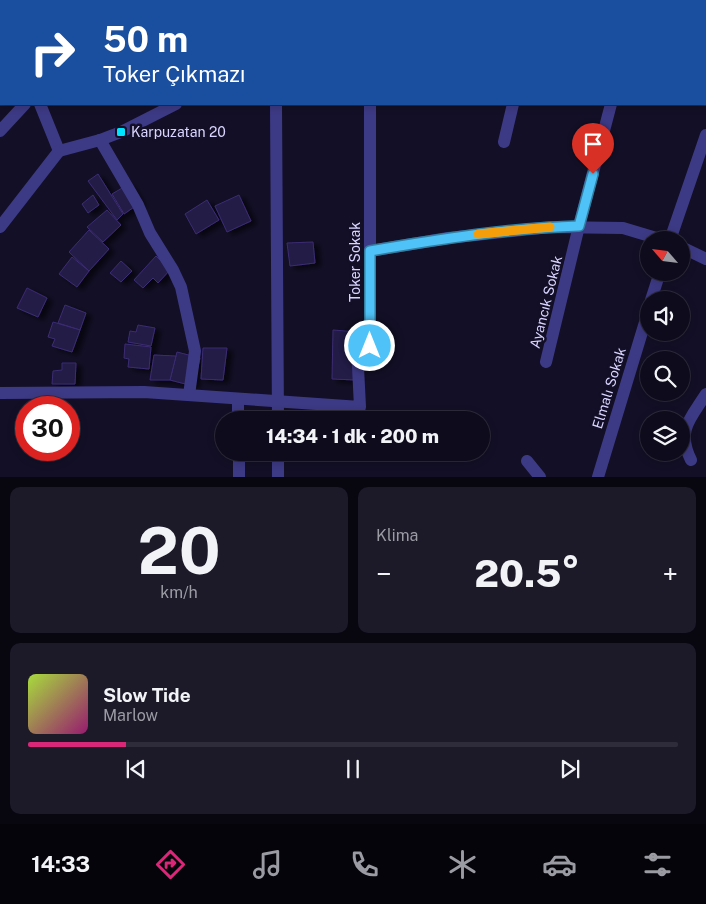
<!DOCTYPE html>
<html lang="tr">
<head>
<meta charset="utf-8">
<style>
  :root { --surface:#0e0b1c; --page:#1c1929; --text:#f1f3f6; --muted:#9b9ba3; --line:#2e2b3b; --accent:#db2777 }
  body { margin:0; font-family:"Public Sans",sans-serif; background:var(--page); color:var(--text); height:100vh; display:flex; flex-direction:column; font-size:19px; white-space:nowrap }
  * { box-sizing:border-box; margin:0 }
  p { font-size:16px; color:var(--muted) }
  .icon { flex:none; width:28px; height:28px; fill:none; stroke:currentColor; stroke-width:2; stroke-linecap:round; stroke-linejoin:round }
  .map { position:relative; height:477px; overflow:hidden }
  .drawer { display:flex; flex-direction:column; gap:10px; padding:10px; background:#08060f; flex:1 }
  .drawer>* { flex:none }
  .banner { position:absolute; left:0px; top:0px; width:706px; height:105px; box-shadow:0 2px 8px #0003,0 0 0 1px var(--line); background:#1a4fa0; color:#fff; overflow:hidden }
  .needle { width:32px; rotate:298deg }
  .controls { position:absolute; left:640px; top:231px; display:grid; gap:10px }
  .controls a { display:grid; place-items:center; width:50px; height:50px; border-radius:50%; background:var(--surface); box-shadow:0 2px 8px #0003,0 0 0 1px var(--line); font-size:25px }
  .speed { position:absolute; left:15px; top:396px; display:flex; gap:10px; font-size:25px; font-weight:700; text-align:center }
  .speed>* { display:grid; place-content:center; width:65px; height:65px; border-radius:50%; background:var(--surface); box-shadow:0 2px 8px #0003,0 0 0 1px var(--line); line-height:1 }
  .speed .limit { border:8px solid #d22; background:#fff; color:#111 }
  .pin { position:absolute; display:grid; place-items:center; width:42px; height:42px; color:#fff; margin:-51px -21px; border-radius:50% 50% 50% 0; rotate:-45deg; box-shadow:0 0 5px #0007 }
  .pin .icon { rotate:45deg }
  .me { position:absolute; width:55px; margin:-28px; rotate:0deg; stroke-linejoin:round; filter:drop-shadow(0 0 4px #0008) }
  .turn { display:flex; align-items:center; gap:18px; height:105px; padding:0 20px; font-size:22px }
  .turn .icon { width:65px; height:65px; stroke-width:2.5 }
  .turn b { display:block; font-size:35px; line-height:42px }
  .big { font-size:38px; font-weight:800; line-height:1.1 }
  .drawer .card { flex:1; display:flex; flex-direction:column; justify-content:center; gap:8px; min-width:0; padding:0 18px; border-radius:10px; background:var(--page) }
  .drawer .dial { align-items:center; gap:0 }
  .dial b { font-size:65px; line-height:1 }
  .song { display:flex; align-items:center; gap:15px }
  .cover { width:60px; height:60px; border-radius:8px; background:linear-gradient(135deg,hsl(80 70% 55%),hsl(320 70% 35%)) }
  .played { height:5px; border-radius:2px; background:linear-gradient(90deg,var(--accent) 15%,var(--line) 15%) }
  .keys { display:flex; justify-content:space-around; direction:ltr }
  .heat { display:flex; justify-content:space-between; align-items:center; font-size:28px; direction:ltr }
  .drawer .tiles { flex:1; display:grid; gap:10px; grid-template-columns:1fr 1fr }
  .card:last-child { grid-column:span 2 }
  .trip { position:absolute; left:215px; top:411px; width:275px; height:50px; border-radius:25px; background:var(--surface); box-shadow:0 2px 8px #0003,0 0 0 1px var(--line); font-weight:800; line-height:50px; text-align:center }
  .tabs { display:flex; height:80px; justify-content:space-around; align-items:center; background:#06040b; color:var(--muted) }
  .tabs .icon { width:35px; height:35px }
  .tabs .current { color:var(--accent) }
  .tabs b { font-size:22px; color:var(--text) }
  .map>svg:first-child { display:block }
  .building { fill:#241b47; stroke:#3b2d73; filter:url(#shadow) }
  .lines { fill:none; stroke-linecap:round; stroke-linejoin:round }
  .minor { stroke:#3d3a85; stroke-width:12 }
  .route-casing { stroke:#337fa1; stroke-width:12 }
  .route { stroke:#4fc3f7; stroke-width:9 }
  .slow { stroke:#f59e0b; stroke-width:9 }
  .poi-dot { fill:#00e5ff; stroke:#130f26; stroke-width:2 }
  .labels { text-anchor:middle; stroke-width:5; stroke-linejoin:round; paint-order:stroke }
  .poi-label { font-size:14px; fill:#d9d4ff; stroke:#130f26; text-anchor:start }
  .street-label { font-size:14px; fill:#d9d4ff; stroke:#130f26 }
</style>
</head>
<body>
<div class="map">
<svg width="706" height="477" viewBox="0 0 706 477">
  <defs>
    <filter id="shadow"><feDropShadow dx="5.5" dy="3" stdDeviation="2.5" flood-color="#0009"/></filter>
  </defs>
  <rect width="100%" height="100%" fill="#130f26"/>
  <g class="building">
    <polygon points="98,174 123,214 117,220 88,181"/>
    <polygon points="129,184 140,203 124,214 112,194"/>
    <polygon points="93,195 99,205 88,213 82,204"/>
    <polygon points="239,195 251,221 227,232 215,206"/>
    <polygon points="207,200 219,220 196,234 185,214"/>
    <polygon points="107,210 121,225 103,242 87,227"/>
    <polygon points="89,230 109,249 89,271 69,252"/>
    <polygon points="313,242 315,263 290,266 287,243"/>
    <polygon points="156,256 170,270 158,283 153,278 143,288 134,280"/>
    <polygon points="72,257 89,271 77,287 59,274"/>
    <polygon points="121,261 132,271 121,282 110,273"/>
    <polygon points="27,288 47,298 38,317 17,308"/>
    <polygon points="65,305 86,313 80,330 58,323"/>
    <polygon points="53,322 80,330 72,352 52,346 55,339 48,337"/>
    <polygon points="138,325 155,328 151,346 128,342 130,331 136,332"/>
    <polygon points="333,330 358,332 356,380 332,379"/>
    <polygon points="125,344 151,347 149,369 128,367 129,359 124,358"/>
    <polygon points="203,348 227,348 223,380 201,379"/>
    <polygon points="177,352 200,358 193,386 170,380"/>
    <polygon points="154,355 176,356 170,380 150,380"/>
    <polygon points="62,363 76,363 75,384 52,384 53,371 62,370"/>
  </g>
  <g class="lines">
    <g class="minor">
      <polyline points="532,0 533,1"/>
      <polyline points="116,1 117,0"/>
      <polyline points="426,1 427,0"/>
      <polyline points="627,1 627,0"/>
      <polyline points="705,34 706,34"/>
      <polyline points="40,104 59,151"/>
      <polyline points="276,104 278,420"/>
      <polyline points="0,131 25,104"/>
      <polyline points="100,140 138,205 150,233 173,270 181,287 195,351 189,395"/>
      <polyline points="504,142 513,104"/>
      <polyline points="59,151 100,140 121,132 176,104"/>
      <polyline points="0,227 59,151"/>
      <polyline points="670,240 706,135"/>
      <polyline points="681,247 706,259"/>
      <polyline points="370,251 448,238 550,227 623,228 663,240"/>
      <polyline points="651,300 660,272"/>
      <polyline points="546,362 579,226 611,104"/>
      <polyline points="0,393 144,392 360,407 357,347 370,346 370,104"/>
      <polyline points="238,399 238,420"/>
      <polyline points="239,452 239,477"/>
      <path d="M691,460c-15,-30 0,-42 15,-66"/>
      <polyline points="527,461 540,477"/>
      <polyline points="278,477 278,452"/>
      <polyline points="598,477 649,309"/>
    </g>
  </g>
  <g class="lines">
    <defs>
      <path id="route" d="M370,346v-95c70,-12 139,-23 209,-25l14,-52"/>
    </defs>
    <use href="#route" class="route-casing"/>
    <use href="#route" class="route"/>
    <polyline class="slow" points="478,234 550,227"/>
  </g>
  <rect class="poi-dot" x="116" y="127" width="10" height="10" rx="2.5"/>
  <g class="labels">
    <g class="poi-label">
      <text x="131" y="137">Karpuzatan 20</text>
    </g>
    <g class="street-label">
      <text transform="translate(355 262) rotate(-90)" y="5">Toker Sokak</text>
      <text transform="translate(546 302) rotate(-76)" y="5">Ayancık Sokak</text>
      <text transform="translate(609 388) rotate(-73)" y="5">Elmalı Sokak</text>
    </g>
  </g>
</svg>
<div class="controls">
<a><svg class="needle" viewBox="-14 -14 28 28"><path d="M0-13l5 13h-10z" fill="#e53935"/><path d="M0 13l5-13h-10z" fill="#9b9ba3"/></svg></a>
<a><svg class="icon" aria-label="sound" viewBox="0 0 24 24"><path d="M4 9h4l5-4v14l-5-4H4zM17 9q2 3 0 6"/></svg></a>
<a><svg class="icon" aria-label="search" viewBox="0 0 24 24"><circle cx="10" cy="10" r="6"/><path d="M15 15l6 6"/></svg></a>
<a><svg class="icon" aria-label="layers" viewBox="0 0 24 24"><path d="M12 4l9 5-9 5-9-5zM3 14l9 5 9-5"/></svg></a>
</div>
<div class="speed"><div class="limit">30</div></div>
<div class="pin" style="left:593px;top:174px;background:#d93025"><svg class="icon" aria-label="arrive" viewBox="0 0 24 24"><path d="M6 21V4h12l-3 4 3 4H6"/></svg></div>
<svg class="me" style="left:370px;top:346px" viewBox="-20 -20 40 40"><circle r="17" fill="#4fc3f7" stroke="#fff" stroke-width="3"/><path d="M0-11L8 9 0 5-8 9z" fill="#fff"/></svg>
<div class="trip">14:34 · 1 dk · 200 m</div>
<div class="banner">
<div class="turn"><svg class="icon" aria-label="right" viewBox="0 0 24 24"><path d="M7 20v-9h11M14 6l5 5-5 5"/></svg><div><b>50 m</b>Toker Çıkmazı</div></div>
</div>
</div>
<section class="drawer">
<div class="tiles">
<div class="card dial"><b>20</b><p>km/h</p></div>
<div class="card"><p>Klima</p>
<div class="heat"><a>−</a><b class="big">20.5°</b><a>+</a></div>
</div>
<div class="card">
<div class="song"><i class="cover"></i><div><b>Slow Tide</b><p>Marlow</p></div></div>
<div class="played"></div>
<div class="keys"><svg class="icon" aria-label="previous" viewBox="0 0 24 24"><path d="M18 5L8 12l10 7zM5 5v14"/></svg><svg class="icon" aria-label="pause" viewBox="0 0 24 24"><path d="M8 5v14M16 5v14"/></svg><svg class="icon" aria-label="next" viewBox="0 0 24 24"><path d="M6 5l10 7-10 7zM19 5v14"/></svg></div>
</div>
</div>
</section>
<nav class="tabs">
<b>14:33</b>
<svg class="icon current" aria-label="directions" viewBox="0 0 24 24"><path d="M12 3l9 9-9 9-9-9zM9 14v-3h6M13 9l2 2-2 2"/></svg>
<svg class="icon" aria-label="music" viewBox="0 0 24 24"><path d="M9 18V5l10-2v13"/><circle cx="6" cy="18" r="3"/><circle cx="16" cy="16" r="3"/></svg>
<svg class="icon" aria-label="phone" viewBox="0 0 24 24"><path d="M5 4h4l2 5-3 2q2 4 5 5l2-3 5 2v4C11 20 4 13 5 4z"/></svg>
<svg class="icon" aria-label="climate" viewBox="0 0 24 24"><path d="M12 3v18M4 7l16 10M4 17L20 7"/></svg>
<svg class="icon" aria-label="car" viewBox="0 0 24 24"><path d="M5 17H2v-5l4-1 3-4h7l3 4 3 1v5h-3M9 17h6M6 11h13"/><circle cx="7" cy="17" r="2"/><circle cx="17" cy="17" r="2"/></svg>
<svg class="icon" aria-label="filters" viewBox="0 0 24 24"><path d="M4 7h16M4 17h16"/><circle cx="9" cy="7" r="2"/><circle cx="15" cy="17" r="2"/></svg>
</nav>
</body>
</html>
